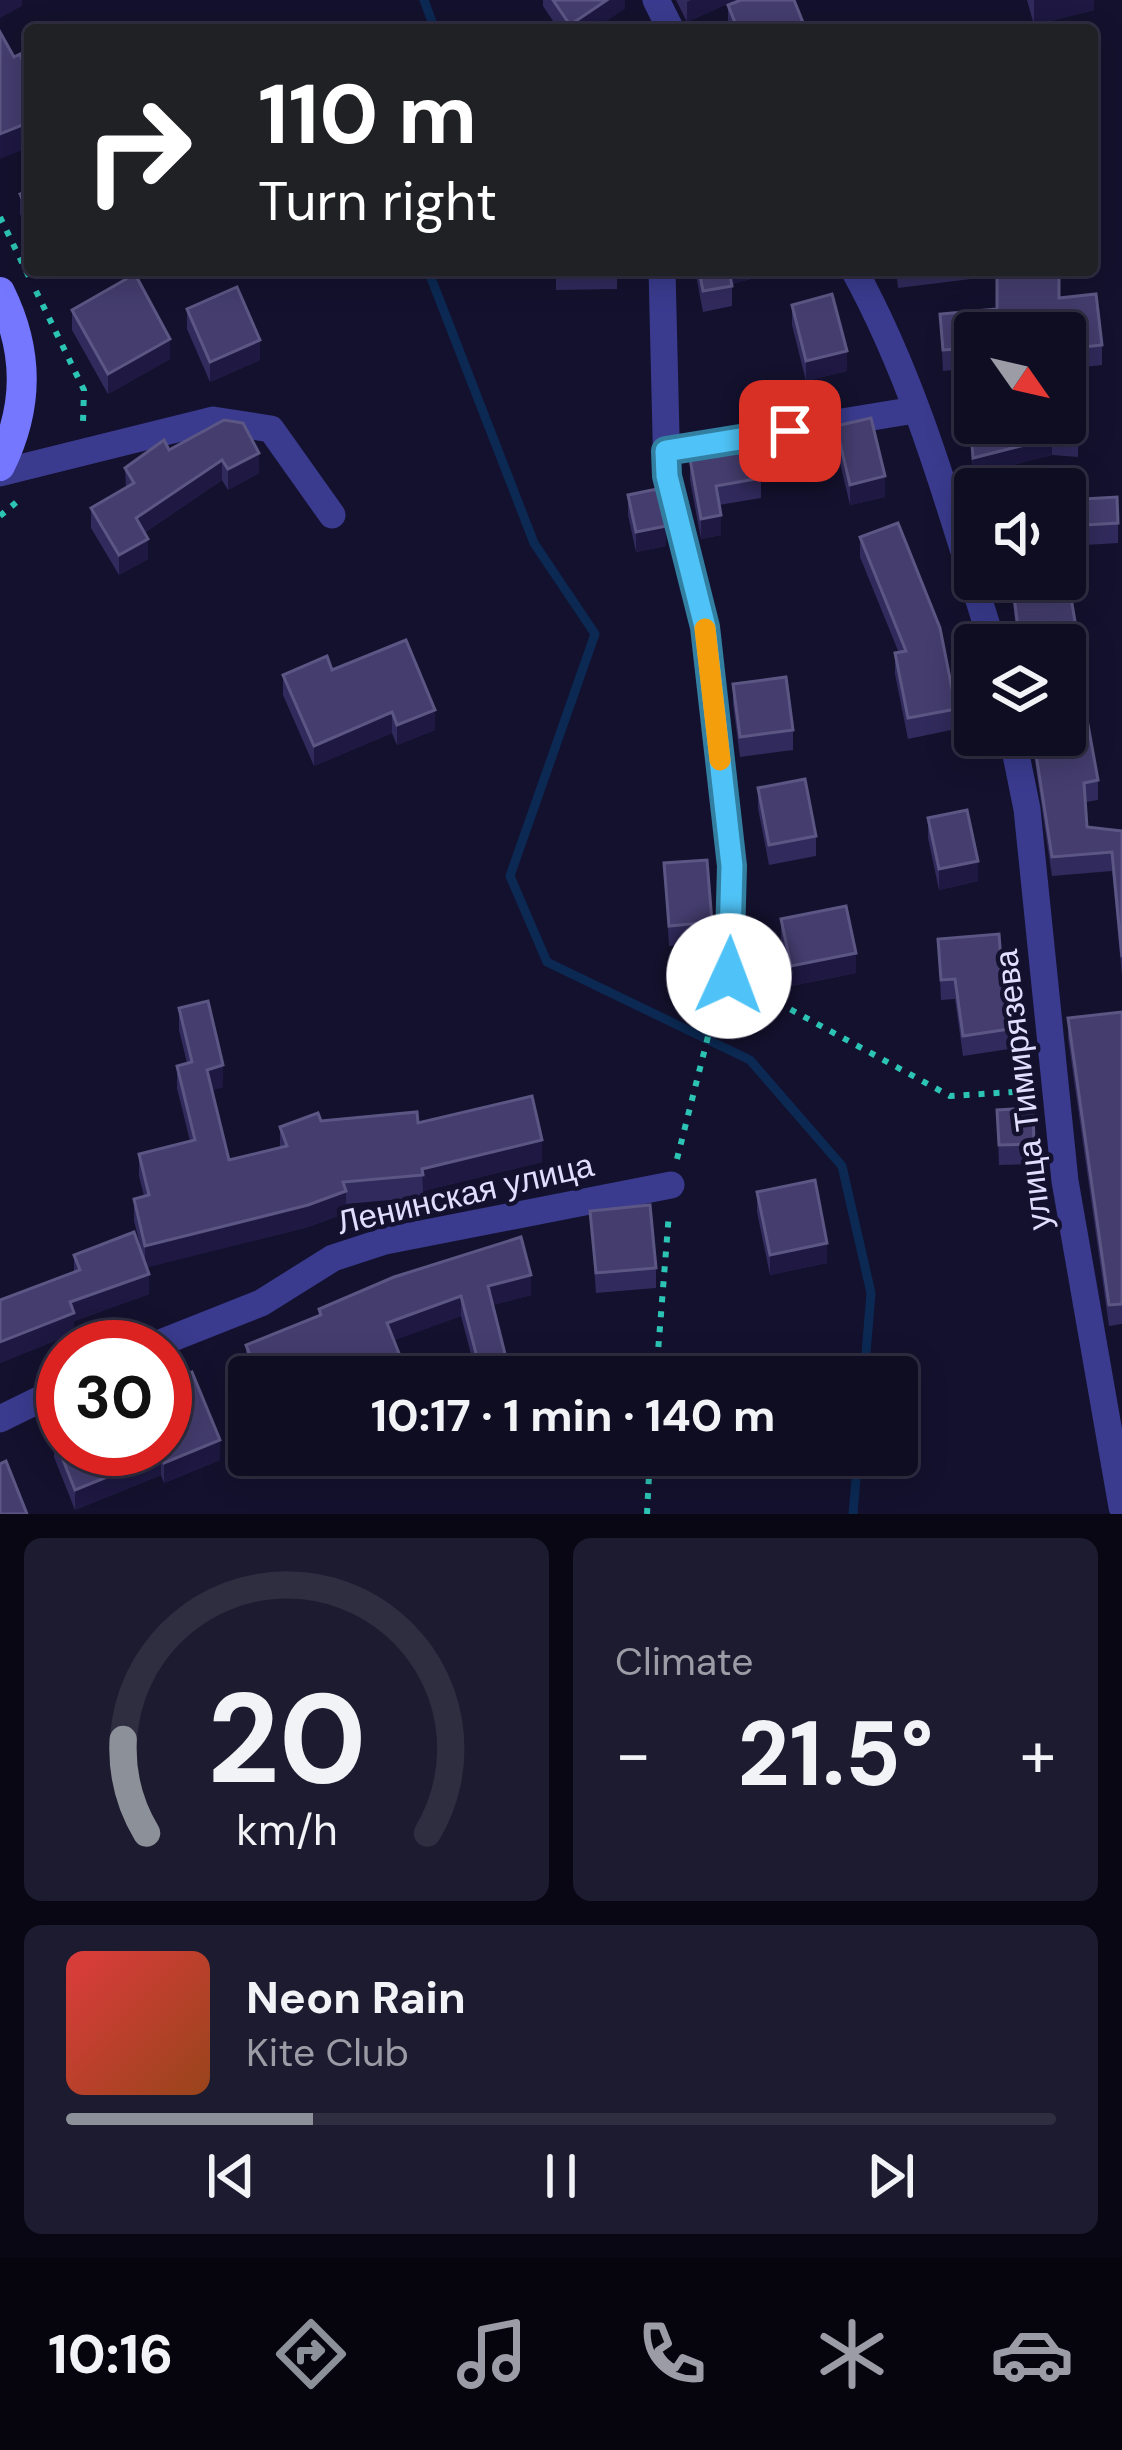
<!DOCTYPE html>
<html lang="en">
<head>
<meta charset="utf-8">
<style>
  :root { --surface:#0f0d22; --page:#1d1b2f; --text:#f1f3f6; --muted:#9b9ca5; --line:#2f2d40; --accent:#8c9099 }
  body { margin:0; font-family:"DM Sans",sans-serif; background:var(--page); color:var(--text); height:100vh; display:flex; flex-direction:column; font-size:45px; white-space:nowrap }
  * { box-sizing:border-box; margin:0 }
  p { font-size:39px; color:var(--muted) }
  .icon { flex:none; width:66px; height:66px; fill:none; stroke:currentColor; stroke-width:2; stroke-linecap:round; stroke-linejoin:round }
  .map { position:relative; height:1514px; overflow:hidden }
  .side { display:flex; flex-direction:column; gap:24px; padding:24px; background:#080713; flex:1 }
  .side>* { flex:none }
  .top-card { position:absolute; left:24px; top:24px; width:1074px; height:252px; border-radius:12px; box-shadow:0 6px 30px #0003,0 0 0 3px var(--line); background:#202124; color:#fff; overflow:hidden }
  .needle { width:78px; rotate:124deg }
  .controls { position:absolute; left:954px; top:312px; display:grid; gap:24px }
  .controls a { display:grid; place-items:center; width:132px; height:132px; border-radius:12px; background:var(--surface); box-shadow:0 6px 30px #0003,0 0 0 3px var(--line); font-size:60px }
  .speed { position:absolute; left:36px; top:1320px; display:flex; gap:24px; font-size:60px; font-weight:700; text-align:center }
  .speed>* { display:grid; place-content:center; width:156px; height:156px; border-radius:50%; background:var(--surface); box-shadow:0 6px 30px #0003,0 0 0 3px var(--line); line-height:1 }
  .speed .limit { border:18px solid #d22; background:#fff; color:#111 }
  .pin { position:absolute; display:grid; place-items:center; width:102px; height:102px; color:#fff; margin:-51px; border-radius:24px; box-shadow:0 6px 18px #0006 }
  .me { position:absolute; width:132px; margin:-66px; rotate:2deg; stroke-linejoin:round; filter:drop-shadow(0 0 9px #0008) }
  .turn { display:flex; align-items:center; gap:42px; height:252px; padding:0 36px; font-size:54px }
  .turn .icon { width:156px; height:156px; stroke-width:2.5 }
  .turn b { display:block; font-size:84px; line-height:102px }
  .big { font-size:90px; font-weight:700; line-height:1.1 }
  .side .card { flex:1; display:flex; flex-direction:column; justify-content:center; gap:18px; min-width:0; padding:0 42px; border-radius:18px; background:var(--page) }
  .side .dial { align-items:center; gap:0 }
  .dial svg { height:312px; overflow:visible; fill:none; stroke:var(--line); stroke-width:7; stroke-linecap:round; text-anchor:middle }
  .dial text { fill:var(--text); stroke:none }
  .song { display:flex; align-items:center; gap:36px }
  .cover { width:144px; height:144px; border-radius:18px; background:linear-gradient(135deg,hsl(0 70% 55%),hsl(20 70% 35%)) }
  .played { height:12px; border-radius:6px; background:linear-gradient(90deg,var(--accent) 25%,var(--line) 25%) }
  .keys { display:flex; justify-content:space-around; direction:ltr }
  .heat { display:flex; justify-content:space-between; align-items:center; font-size:66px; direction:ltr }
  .side .tiles { flex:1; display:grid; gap:24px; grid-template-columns:1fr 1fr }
  .card:last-child { grid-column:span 2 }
  .trip { position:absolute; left:228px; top:1356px; width:690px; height:120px; border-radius:12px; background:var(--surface); box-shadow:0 6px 30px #0003,0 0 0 3px var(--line); font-weight:700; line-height:120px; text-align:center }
  .dock { display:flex; height:192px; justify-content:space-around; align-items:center; background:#06050e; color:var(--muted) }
  .dock .icon { width:84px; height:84px }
  .dock .selected { color:var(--accent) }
  .dock b { font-size:54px; color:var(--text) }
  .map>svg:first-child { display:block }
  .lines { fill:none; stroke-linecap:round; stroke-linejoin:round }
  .stream { stroke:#0b2953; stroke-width:9 }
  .path { stroke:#2cc4b4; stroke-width:6; stroke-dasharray:6 9; stroke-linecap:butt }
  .street { stroke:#3a3b8e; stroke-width:27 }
  .secondary { stroke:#7578ff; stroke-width:30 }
  .wall { fill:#312a5c }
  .shaded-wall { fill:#1e1842 }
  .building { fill:#443d6e; stroke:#5c5684; stroke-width:3 }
  .route-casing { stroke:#337fa1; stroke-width:30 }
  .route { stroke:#4fc3f7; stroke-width:21 }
  .slow { stroke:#f59e0b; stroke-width:21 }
  .labels { text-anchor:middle; stroke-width:9; stroke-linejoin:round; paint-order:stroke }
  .street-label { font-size:33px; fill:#e0deff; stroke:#14112e }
</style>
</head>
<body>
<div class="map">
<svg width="1122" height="1514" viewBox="0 0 1122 1514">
  <rect width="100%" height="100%" fill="#14112e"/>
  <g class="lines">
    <g class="stream">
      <polyline points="424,0 435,30"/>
      <polyline points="428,270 534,543 595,634 510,876 547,962 750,1060 842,1166 871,1293 864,1377"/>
      <polyline points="853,1514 858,1455"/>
    </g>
    <g class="path">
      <polyline points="0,217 30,279"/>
      <polyline points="36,291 84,390 83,422"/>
      <polyline points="0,516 19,500"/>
      <polyline points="751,988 950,1096 1029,1091"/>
      <polyline points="677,1159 718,997"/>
      <polyline points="656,1377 669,1213"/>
      <polyline points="647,1514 650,1455"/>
    </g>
    <g class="street">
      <polyline points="656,0 671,30"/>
      <polyline points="662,270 667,476 705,627 732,866 729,976"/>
      <path d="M854,270c64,116 99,249 139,375"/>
      <polyline points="666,451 915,410"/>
      <polyline points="0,473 213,420 271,429 332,515"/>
      <polyline points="1012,735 1027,809 1065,1181 1122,1507"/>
      <polyline points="150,1347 261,1303 333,1258 385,1241 671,1185"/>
      <polyline points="0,1419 63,1388"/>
    </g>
    <path class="secondary" d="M0,292c29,59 29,115 0,174"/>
  </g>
  <g class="wall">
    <polygon points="543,0 625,0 625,8 593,30 559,30 543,6"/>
    <polygon points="676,0 736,0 687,22"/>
    <polygon points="1027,0 1094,0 1094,10 1034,25"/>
    <polygon points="728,5 806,30 730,30 728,25"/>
    <polygon points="30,190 30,236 20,214 20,194"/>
    <polygon points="556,270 617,270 617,289 556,290"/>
    <polygon points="695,270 785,270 732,284 732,306 703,312"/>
    <polygon points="896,270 971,270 971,279 898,288"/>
    <polygon points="1059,298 1102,345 1102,365 1065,369 1065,333 975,333 975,368 943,371 940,314 997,309"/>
    <polygon points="792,305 847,371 806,381 792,325"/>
    <polygon points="187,309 260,360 210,382 187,329"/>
    <polygon points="72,310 170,359 108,394 72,330"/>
    <polygon points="1079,407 1078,457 1052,455 973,475 971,431 1047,425"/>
    <polygon points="224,420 259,473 228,490 222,480 144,533 148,559 119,575 91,528 91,508 126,488 125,468 169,450"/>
    <polygon points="836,426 885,497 850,505 836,446"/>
    <polygon points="690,459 761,478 761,498 719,505 721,535 701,539 690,480"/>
    <polygon points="628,495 666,546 636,552 628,515"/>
    <polygon points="1067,500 1118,523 1118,543 1069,546"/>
    <polygon points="860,537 956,709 956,729 908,739 895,674 895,653 899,653 860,557"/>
    <polygon points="1010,579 1064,579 1080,671 1065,645 1018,645"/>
    <polygon points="332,670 435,730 397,745 392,733 314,766 283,695 283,675"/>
    <polygon points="733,684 793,730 793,750 740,757 733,704"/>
    <polygon points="1031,735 1065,735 1098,780 1098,800 1086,802 1087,827 1122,831 1122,976 1112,871 1052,876"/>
    <polygon points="758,788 816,836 816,856 769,865 758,808"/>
    <polygon points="928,818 978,881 939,890 928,838"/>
    <polygon points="664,863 712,922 712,943 669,946"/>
    <polygon points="781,919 856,973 791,986 781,939"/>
    <polygon points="938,939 1004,999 1016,1028 1016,1048 963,1056 955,999 941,1000"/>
    <polygon points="179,1008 223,1087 212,1090 229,1160 280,1148 280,1127 321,1121 418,1123 542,1162 423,1191 423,1197 346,1204 346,1213 308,1227 147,1267 149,1294 74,1321 74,1333 0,1363 0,1300 74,1272 74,1255 142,1252 134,1221 134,1199 144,1196 139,1176 139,1154 190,1141 177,1088 177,1066 187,1063 179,1030"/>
    <polygon points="1122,1012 1122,1324 1109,1326 1068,1038 1068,1018"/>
    <polygon points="1033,1108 1034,1164 999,1165 997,1110"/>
    <polygon points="757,1192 827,1263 770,1275 757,1212"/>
    <polygon points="590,1211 656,1268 656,1288 596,1293"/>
    <polygon points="531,1295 492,1305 506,1377 477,1377 461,1316 394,1340 402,1377 250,1377 246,1365 246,1345 319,1316 319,1309"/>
    <polygon points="54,1437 220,1460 164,1483 161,1475 75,1510 54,1457"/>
  </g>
  <g class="shaded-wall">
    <polygon points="0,0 22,0 22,6 0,18"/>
    <polygon points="607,0 625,0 625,8 593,30 570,30 570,25"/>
    <polygon points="691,0 736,0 687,22 687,2"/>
    <polygon points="1034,0 1094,0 1094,10 1034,25"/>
    <polygon points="30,122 30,147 0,159 0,134"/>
    <polygon points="728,270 785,270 728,285"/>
    <polygon points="170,339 170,359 108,394 108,374"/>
    <polygon points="260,340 260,360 210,382 210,362"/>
    <polygon points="847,351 847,371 806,381 806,361"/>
    <polygon points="1052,438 1052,455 973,475 973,458"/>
    <polygon points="259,453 259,473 228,490 228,469"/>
    <polygon points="222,460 222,480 136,538 136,518"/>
    <polygon points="885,476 885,497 850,505 850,485"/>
    <polygon points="721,515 721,535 701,539 701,519"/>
    <polygon points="666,526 666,546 636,552 636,532"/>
    <polygon points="148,539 148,559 119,575 119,555"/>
    <polygon points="1080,651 1080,671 1065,675 1065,655"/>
    <polygon points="435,710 435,730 397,745 397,725"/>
    <polygon points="392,712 392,733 314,766 314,746"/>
    <polygon points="978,861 978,881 939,890 939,869"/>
    <polygon points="856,953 856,973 791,986 791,966"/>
    <polygon points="223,1065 223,1087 207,1092 207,1070"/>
    <polygon points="542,1140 542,1162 423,1191 422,1169"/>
    <polygon points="346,1191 346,1213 308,1227 145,1268 145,1246"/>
    <polygon points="827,1243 827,1263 770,1275 770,1255"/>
    <polygon points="149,1274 149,1294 74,1321 74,1333 0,1363 0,1342 70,1302"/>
    <polygon points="531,1275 531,1295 488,1306 488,1286"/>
    <polygon points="461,1296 461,1316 387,1343 387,1323"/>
    <polygon points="506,1358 506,1377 479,1377 479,1365"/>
    <polygon points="402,1361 402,1377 391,1377 391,1366"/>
    <polygon points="220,1440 220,1460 164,1483 164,1463"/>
    <polygon points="161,1455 161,1475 75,1510 75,1490"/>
  </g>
  <g class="building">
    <polygon points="553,0 607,0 570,25"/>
    <polygon points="741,0 794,0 806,30 738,30 728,5"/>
    <polygon points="0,32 14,57 20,54 30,80 30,122 0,134"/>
    <polygon points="30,190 30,216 20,194"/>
    <polygon points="699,270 729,270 732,286 703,291"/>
    <polygon points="997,270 1059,270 1059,298 1096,294 1102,345 1065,349 1065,333 975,333 975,348 943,350 940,314 997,309"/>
    <polygon points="135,274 170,339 108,374 72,310"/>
    <polygon points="237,287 260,340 210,362 187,309"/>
    <polygon points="832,294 847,351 806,361 792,305"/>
    <polygon points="1065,407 1079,407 1078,439 1052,438 973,458 971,431 1065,423"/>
    <polygon points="871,418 885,476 850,485 836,426"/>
    <polygon points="224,420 243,423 259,453 228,469 222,460 136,518 148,539 119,555 91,508 134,483 125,468 164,440 169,450"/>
    <polygon points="756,448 761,478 716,486 721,515 701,519 690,459"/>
    <polygon points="657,489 666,526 636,532 628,495"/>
    <polygon points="1117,497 1118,523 1069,526 1067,500"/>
    <polygon points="898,523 940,628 956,709 908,718 895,653 906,651 860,537"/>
    <polygon points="1012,579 1064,579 1065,587 1069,586 1080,651 1065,655 1065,645 1020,645"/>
    <polygon points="406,640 435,710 397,725 392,712 314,746 283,675 327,656 332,670"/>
    <polygon points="786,677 793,730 740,737 733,684"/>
    <polygon points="1085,708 1098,780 1084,783 1087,827 1122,831 1122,957 1112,852 1052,857 1033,735 1065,735 1065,712"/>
    <polygon points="805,779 816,836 769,845 758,788"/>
    <polygon points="967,810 978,861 939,869 928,818"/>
    <polygon points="707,860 712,922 669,926 664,863"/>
    <polygon points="846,906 856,953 791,966 781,919"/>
    <polygon points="999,934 1004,999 1012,998 1016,1028 963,1036 955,979 941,980 938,939"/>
    <polygon points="208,1001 223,1065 207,1070 229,1160 287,1146 280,1127 318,1113 321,1121 417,1112 418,1123 532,1096 542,1140 422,1169 423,1175 343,1182 346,1191 308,1205 145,1246 134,1199 149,1195 139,1154 195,1140 177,1066 192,1062 179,1008"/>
    <polygon points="1122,1012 1122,1304 1109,1305 1068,1018"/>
    <polygon points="1033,1108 1034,1144 999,1145 997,1110"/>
    <polygon points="815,1180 827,1243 770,1255 757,1192"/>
    <polygon points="650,1205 656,1268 596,1273 590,1211"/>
    <polygon points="134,1232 149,1274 70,1302 74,1313 0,1342 0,1300 80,1270 74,1255"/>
    <polygon points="521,1237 531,1275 488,1286 506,1358 479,1365 461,1296 387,1323 402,1361 391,1366 395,1377 258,1377 246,1345 321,1315 319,1309 394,1277"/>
    <polygon points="192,1372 220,1440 164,1463 161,1455 75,1490 54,1437 63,1433 63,1449 165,1449 165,1383"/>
    <polygon points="6,1461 27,1514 0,1514 0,1464"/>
  </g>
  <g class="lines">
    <defs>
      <polyline id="route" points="729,976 732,866 705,627 667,476 666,451 790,431"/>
    </defs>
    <use href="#route" class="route-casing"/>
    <use href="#route" class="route"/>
    <polyline class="slow" points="705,629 720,760"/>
  </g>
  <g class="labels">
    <g class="street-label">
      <text transform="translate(1022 1090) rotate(-97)" y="12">улица Тимирязева</text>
      <text transform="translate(465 1193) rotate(-13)" y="12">Ленинская улица</text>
    </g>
  </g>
</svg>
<div class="controls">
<a><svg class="needle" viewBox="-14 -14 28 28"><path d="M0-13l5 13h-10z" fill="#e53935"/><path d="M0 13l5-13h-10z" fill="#9b9ca5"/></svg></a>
<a><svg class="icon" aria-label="sound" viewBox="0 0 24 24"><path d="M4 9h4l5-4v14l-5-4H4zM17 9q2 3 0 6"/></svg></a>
<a><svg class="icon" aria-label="layers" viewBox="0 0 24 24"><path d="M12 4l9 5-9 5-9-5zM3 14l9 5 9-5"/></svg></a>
</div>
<div class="speed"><div class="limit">30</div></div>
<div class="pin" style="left:790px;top:431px;background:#d93025"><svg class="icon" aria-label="arrive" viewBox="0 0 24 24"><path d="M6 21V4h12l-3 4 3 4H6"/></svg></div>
<svg class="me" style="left:729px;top:976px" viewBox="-20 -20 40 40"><circle r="19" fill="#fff"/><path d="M0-13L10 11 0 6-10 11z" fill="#4fc3f7"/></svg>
<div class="trip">10:17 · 1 min · 140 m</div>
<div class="top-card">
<div class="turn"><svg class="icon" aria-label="right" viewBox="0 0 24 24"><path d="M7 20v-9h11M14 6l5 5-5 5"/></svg><div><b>110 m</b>Turn right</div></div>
</div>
</div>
<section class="side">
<div class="tiles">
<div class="card dial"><svg viewBox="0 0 100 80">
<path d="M14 69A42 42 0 1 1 86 69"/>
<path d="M14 69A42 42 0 0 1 8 45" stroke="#8c9099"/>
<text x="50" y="56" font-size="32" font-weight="700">20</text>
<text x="50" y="72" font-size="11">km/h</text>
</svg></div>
<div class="card"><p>Climate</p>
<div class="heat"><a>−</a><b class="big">21.5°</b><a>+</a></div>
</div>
<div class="card">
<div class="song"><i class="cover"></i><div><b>Neon Rain</b><p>Kite Club</p></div></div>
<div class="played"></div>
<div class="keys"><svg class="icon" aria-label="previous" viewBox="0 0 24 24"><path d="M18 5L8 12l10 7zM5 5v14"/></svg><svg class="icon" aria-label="pause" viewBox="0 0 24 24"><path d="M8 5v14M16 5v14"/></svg><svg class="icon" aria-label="next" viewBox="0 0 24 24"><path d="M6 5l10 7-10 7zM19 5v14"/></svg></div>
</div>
</div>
</section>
<nav class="dock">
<b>10:16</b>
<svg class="icon selected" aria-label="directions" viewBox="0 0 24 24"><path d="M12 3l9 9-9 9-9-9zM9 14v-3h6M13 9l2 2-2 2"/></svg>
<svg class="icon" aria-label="music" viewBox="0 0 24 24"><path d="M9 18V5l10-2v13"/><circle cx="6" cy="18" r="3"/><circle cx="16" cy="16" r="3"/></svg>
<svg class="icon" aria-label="phone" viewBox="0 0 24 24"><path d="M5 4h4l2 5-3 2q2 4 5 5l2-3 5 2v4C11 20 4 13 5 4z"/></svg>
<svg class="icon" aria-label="climate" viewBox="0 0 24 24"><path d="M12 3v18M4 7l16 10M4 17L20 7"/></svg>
<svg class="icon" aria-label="car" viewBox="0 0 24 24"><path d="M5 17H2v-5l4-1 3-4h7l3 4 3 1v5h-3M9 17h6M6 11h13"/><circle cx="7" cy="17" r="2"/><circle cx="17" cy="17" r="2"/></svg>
</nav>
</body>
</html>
